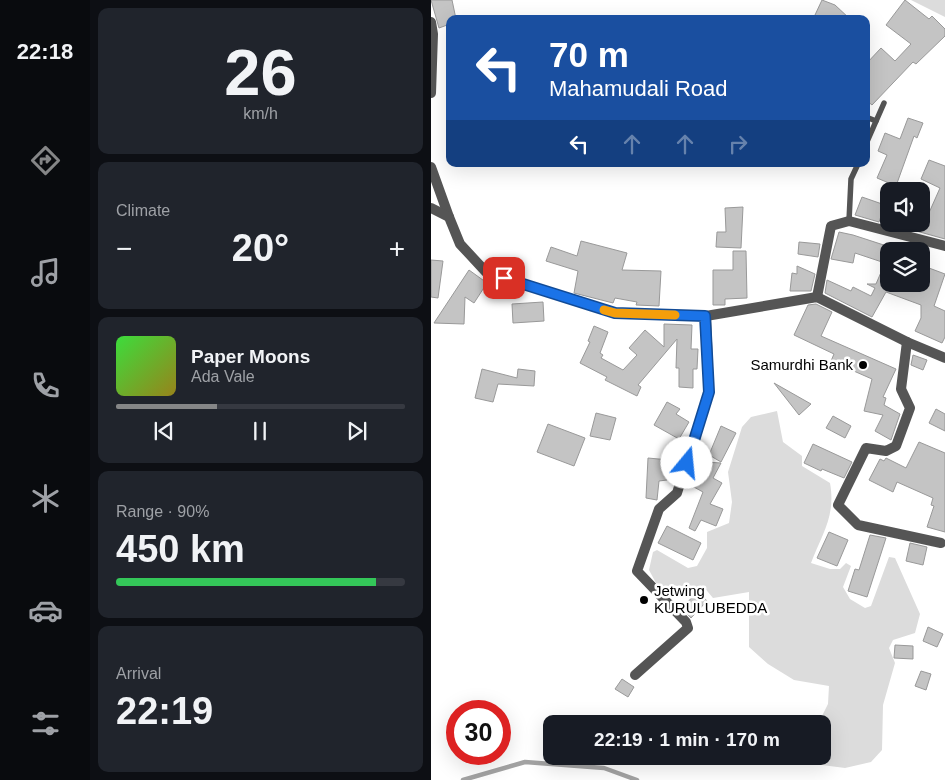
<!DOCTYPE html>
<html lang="en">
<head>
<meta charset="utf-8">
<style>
  :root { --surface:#171b24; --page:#20242c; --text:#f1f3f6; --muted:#9ea1a6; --line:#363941; --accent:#858687 }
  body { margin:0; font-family:Helvetica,sans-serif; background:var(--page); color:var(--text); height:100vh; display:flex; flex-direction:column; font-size:19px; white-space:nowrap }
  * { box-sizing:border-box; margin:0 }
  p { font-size:16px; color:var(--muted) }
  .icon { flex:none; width:28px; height:28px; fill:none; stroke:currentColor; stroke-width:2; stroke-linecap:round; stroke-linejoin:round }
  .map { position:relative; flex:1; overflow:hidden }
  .side { display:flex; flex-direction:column; gap:8px; padding:8px; background:#0d0f14; width:341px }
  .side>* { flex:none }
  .banner { position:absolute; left:15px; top:15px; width:424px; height:152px; border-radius:10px; box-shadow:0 5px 20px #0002; background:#1a4fa0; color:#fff; overflow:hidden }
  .controls { position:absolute; left:449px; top:182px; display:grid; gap:10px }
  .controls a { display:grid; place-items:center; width:50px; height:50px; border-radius:10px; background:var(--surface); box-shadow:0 5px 20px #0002; font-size:25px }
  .speed { position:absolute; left:15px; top:700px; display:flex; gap:10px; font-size:25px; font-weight:700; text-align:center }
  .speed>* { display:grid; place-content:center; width:65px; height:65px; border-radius:50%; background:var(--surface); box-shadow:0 5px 20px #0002; line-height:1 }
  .speed .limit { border:8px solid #d22; background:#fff; color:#111 }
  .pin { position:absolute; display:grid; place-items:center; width:42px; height:42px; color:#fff; margin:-21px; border-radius:10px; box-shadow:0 2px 8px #0006 }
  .me { position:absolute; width:55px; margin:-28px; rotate:17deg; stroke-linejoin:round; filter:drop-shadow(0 0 4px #0008) }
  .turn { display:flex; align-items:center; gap:18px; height:105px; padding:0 20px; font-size:22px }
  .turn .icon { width:65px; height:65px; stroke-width:2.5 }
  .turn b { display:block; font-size:35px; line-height:42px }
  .lanes { display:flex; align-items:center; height:48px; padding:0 20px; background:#0003; justify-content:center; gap:25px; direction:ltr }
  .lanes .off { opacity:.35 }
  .big { font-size:38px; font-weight:600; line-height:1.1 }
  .side .widget { flex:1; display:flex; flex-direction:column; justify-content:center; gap:8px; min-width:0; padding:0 18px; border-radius:10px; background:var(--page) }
  .side .dial { align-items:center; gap:0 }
  .dial b { font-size:65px; line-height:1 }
  .song { display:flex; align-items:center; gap:15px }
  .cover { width:60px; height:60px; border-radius:8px; background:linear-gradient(135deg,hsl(120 70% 55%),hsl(50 70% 35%)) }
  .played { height:5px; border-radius:2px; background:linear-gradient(90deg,var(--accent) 35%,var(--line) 35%) }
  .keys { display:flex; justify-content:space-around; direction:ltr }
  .heat { display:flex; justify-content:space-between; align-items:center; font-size:28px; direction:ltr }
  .charge { height:8px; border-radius:4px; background:linear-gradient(90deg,#34c759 90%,var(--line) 0) }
  .trip { position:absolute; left:112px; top:715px; width:288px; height:50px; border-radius:10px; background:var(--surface); box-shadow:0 5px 20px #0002; font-weight:600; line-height:50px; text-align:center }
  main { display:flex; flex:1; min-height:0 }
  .menu { display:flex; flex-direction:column; width:90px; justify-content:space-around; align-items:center; background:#090b0e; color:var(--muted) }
  .menu .icon { width:35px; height:35px }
  .menu .active { color:var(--accent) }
  .menu b { font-size:22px; color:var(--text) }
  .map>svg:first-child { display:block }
  .green { fill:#dcdcdc }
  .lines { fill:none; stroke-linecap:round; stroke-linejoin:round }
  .stream { stroke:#a3a3a3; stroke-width:4.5 }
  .building { fill:#c4c4c4; stroke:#999 }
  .lane { stroke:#555; stroke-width:5.5 }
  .street { stroke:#555; stroke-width:10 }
  .route-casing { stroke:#114b97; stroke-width:12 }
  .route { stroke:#1a73e8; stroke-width:9 }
  .slow { stroke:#f59e0b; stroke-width:9 }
  .poi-dot { fill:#000; stroke:#fff; stroke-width:2 }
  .labels { text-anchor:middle; stroke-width:5; stroke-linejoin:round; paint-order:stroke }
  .poi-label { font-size:15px; fill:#000; stroke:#fff; text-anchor:end }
</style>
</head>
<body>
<main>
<nav class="menu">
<b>22:18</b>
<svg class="icon active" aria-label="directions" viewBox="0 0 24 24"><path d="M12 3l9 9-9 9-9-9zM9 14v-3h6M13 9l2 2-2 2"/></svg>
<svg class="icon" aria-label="music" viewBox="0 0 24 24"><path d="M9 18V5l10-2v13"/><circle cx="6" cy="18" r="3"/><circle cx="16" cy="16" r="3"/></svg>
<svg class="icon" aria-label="phone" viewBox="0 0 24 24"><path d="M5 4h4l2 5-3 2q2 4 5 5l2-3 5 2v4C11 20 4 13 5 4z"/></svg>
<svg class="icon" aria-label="climate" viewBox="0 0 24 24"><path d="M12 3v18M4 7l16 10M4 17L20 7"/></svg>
<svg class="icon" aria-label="car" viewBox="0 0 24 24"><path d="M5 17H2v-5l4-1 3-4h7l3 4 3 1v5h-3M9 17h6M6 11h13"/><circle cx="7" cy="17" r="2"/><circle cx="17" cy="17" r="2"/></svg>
<svg class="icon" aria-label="filters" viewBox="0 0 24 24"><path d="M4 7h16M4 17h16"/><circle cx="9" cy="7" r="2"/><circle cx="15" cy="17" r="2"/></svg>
</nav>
<section class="side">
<div class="widget dial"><b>26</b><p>km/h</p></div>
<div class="widget"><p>Climate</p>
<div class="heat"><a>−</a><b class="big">20°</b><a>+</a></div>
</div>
<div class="widget">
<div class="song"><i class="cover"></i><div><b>Paper Moons</b><p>Ada Vale</p></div></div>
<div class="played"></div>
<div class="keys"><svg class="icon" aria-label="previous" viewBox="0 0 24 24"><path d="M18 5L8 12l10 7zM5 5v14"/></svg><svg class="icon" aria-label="pause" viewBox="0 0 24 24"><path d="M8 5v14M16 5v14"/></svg><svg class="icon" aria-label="next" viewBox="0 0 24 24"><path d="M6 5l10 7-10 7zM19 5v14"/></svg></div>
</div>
<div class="widget"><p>Range · 90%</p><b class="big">450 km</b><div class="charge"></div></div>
<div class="widget"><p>Arrival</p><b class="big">22:19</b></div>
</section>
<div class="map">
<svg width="514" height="780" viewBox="0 0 514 780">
  <rect width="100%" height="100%" fill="#fff"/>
  <g class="green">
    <polygon points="480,0 514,0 514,17"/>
    <path d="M346,411l6,31 19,14v10l28,17c6,33 -8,51 -19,80l19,6h10l6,-6 5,3 -8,21 7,12 15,9 6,-2 18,-49 6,1 25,56 -5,19 -22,7 -4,8 6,15 -12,42 -1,45 -11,12 -26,6 -23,-3 -9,-9h9v-32h-4l10,-20 1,-18 -35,-6 -26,-16 -19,-17v-55l-36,6 -10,-12 -18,10 -29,-13 -7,-13 4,-18 4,-2 31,18 9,-2 10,-18v-16l22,-9 3,-21 -4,-30 14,-45 9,-10z"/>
  </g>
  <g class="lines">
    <polyline class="stream" points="32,780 94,762 173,768 206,780"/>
  </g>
  <g class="building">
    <polygon points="0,0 21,0 25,19 19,19 19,24 8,28"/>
    <polygon points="391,0 404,5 419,19 386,19 387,16 384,15"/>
    <polygon points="474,0 498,19 501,16 514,29 514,36 485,64 482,62 441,105 435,100 435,64 450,48 464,61 480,44 455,25"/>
    <polygon points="477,118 492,123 486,138 483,136 465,186 446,178 456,155 447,151 454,133 469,139"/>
    <polygon points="498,160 514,166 514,239 478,229 480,224 493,224 509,188 490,179"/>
    <polygon points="431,197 454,205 448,222 424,215"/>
    <polygon points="312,207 310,248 285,247 286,232 295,232 294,208"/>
    <polygon points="408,232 422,235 465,249 465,251 456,251 458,284 490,284 490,265 514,274 503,306 514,311 514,337 511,343 484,331 490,318 490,305 455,292 441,317 394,293 396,280 420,291 422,287 440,296 444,288 436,284 445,284 454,263 424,253 422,263 400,259"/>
    <polygon points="150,241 196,253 191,270 230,271 228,306 205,305 206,302 184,298 182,303 143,293 147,271 115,261 120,247 146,256"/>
    <polygon points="368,242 389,244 387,257 367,254"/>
    <polygon points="302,251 315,251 316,298 294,299 294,305 282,305 282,270 302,270"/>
    <polygon points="0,260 12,261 7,298 0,297"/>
    <polygon points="366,266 384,274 380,291 359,291 361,273 366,274"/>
    <polygon points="38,270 56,283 43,303 34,297 33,324 3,323"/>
    <polygon points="112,302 113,321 82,323 81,304"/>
    <polygon points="385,304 401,312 390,336 465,369 452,397 455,398 453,405 469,414 460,440 444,431 452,415 433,411 441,379 400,361 403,354 363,335 377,305"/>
    <polygon points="233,324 261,325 260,349 267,349 266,369 262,369 262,388 248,387 248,368 245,368 246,339 207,385 210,387 206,396 174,380 176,377 149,363 159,342 157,341 163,326 177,332 169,353 172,355 170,358 192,370 206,355 198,348 214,330 233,347"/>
    <polygon points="482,355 496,360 492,370 480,365"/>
    <polygon points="51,369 86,378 87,369 104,371 103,386 67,384 62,402 44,398"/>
    <polygon points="343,383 380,404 368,415"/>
    <polygon points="236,402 249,409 245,414 258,422 248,439 223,425"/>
    <polygon points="505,409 514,414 514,431 498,423"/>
    <polygon points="165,413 185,418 179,440 159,436"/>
    <polygon points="402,416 420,426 414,438 395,428"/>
    <polygon points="117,424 154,438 143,466 106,452"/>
    <polygon points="290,426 305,433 290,462 278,455"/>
    <polygon points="488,442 514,453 514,532 496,527 503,506 500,505 502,498 466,482 462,492 438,480 449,459 453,461 455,458 475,468"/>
    <polygon points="382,444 421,462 413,478 391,469 390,471 373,463"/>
    <polygon points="217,458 238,460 236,480 228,481 226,500 215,498"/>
    <polygon points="274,462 290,463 282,478 291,483 279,504 292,509 285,526 270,520 264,531 258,528 272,492 261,486"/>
    <polygon points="236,526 270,543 262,560 227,543"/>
    <polygon points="398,532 417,540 406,566 386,558"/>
    <polygon points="439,535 455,538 436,597 417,591 424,569 428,570"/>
    <polygon points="479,543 496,547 492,565 475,561"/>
    <polygon points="267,591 276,601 260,618 251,608"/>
    <polygon points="497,627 512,634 506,647 492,641"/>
    <polygon points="464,645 482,646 482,659 463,658"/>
    <polygon points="490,671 500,674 495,690 484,686"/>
    <polygon points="191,679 203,687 197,697 184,689"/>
  </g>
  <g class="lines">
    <g class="lane">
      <polyline points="435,117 445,121"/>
      <polyline points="435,144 453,103"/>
      <polyline points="418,221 420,179 427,164"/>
    </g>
    <g class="street">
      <polyline points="0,22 2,34 0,93"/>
      <polyline points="0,167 18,217"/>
      <polyline points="0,208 18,217 29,244 55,272 184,313 275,316 386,297 476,342 514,358"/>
      <polyline points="386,297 400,226 418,221 514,246"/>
      <polyline points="476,342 470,389 479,408 465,446 455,451 435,448 407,505 427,525 510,543"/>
      <polyline points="204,675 257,628 255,622 206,571 228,509 246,493 278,392 275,316"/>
    </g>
  </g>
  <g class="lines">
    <defs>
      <polyline id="route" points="73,278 184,313 274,316 278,392 256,463"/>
    </defs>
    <use href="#route" class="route-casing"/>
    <use href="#route" class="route"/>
    <polyline class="slow" points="173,310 184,313 244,315"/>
  </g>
  <g class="poi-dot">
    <circle cx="432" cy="365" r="5"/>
    <circle cx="213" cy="600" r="5"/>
  </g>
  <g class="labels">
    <g class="poi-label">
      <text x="422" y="370">Samurdhi Bank</text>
      <text x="223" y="596" text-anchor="start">Jetwing<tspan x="223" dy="17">KURULUBEDDA</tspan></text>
    </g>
  </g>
</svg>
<div class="controls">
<a><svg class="icon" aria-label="sound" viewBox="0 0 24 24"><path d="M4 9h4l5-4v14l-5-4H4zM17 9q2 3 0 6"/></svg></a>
<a><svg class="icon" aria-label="layers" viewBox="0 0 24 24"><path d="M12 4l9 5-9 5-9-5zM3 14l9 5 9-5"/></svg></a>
</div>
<div class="speed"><div class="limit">30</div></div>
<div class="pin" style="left:73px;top:278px;background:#d93025"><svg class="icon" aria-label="arrive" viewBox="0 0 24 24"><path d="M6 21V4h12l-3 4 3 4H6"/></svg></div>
<svg class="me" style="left:256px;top:463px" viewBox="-20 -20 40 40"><circle r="19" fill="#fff"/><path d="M0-13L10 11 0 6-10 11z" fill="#1a73e8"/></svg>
<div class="trip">22:19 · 1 min · 170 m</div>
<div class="banner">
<div class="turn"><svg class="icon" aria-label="left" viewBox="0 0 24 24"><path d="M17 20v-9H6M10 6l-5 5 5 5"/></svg><div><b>70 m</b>Mahamudali Road</div></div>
<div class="lanes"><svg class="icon" aria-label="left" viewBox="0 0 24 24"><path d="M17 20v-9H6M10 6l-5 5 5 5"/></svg><svg class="icon off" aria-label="ahead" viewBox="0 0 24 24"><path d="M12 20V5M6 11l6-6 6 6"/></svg><svg class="icon off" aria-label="ahead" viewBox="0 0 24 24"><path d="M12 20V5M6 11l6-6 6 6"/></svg><svg class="icon off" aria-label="right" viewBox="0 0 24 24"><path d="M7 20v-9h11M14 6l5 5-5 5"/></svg></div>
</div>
</div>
</main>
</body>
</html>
